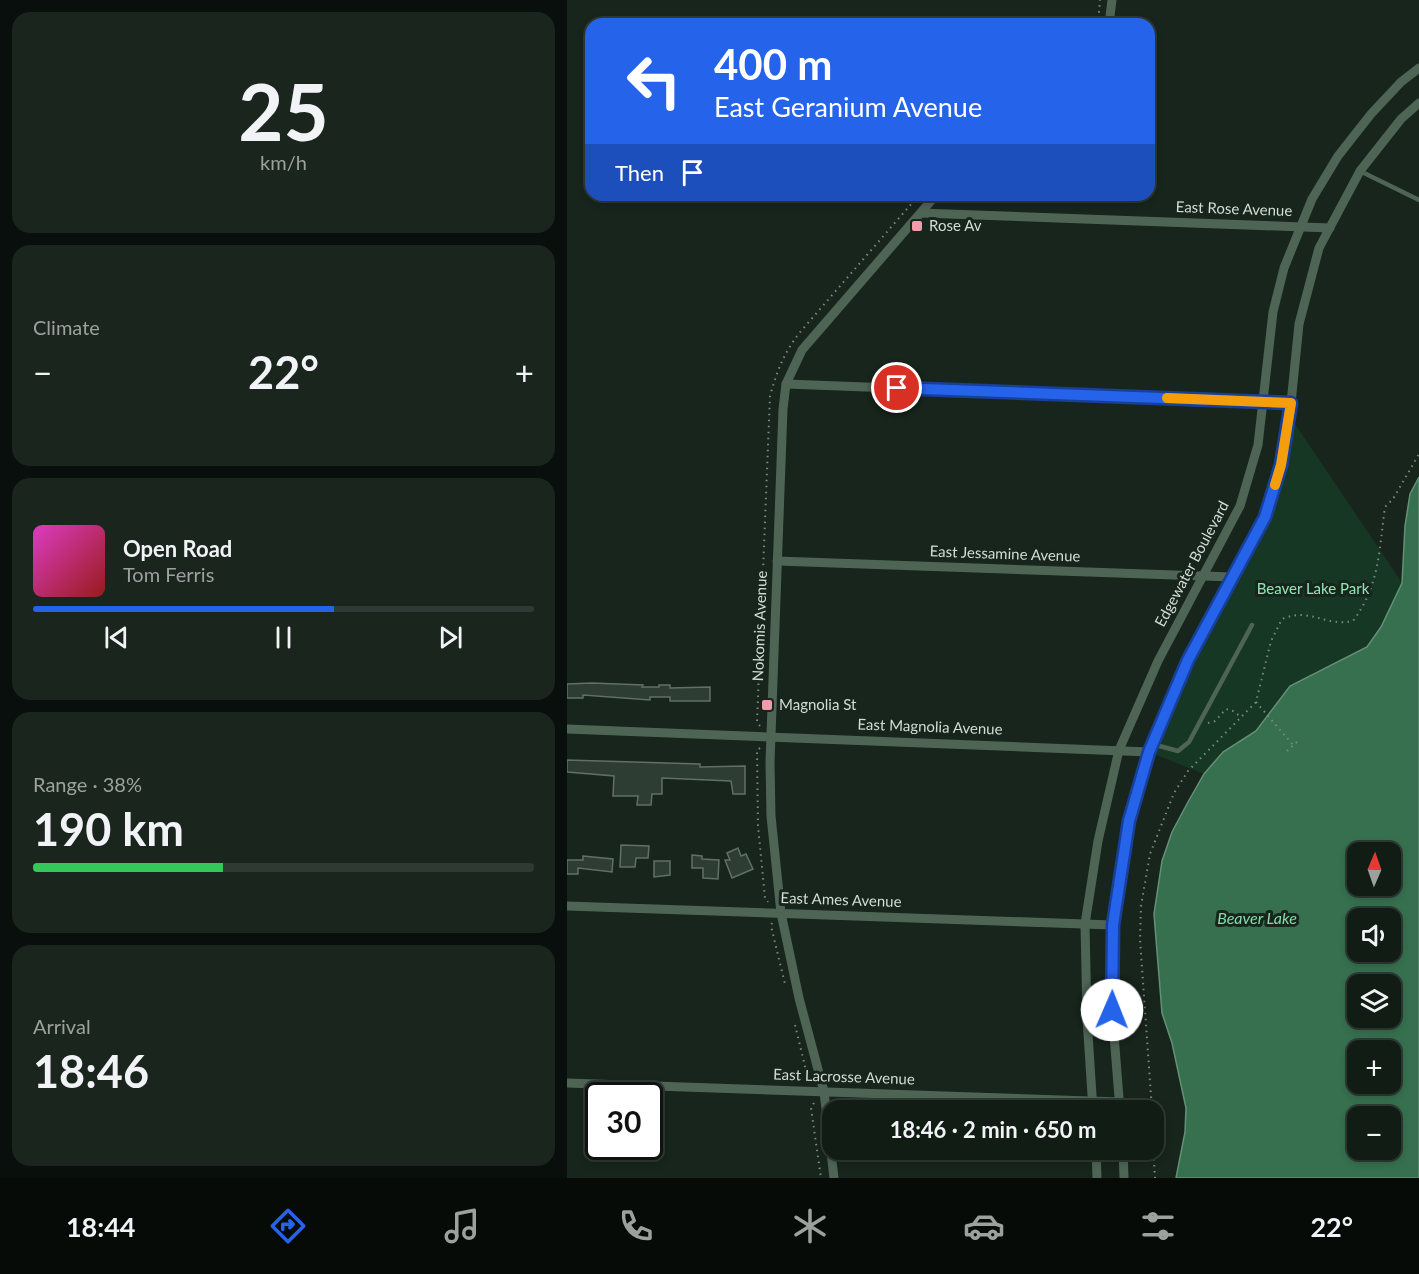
<!DOCTYPE html>
<html lang="en">
<head>
<meta charset="utf-8">
<style>
  :root { --surface:#111c15; --page:#1a251e; --text:#f1f3f6; --muted:#9ca1a0; --line:#303a34; --accent:#2563eb }
  body { margin:0; font-family:Lato,sans-serif; background:var(--page); color:var(--text); height:100vh; display:flex; flex-direction:column; font-size:22px; white-space:nowrap }
  * { box-sizing:border-box; margin:0 }
  p { font-size:20px; color:var(--muted) }
  .icon { flex:none; width:33px; height:33px; fill:none; stroke:currentColor; stroke-width:2; stroke-linecap:round; stroke-linejoin:round }
  .map { position:relative; flex:1; overflow:hidden }
  .drawer { display:flex; flex-direction:column; gap:12px; padding:12px; background:#090f0c; width:567px }
  .drawer>* { flex:none }
  .guide { position:absolute; left:18px; top:18px; width:570px; height:183px; border-radius:18px; box-shadow:0 3px 9px #0003,0 0 0 2px var(--line); background:#2563eb; color:#fff; overflow:hidden }
  .needle { width:39px; rotate:2deg }
  .buttons { position:absolute; left:780px; top:842px; display:grid; gap:12px }
  .buttons a { display:grid; place-items:center; width:54px; height:54px; border-radius:12px; background:var(--surface); box-shadow:0 3px 9px #0003,0 0 0 2px var(--line); font-size:30px }
  .speed { position:absolute; left:18px; top:1082px; display:flex; gap:12px; font-size:30px; font-weight:700; text-align:center }
  .speed>* { display:grid; place-content:center; width:78px; height:78px; border-radius:50%; background:var(--surface); box-shadow:0 3px 9px #0003,0 0 0 2px var(--line); line-height:1 }
  .speed .limit { border:3px solid #111; border-radius:9px; background:#fff; color:#111 }
  .pin { position:absolute; display:grid; place-items:center; width:51px; height:51px; color:#fff; margin:-26px; border:3px solid #fff; border-radius:50%; box-shadow:0 2px 6px #0007 }
  .me { position:absolute; width:66px; margin:-33px; rotate:1deg; stroke-linejoin:round; filter:drop-shadow(0 0 4px #0008) }
  .turn { display:flex; align-items:center; gap:21px; height:126px; padding:0 30px; font-size:27px }
  .turn .icon { width:78px; height:78px; stroke-width:2.5 }
  .turn b { display:block; font-size:42px; line-height:51px }
  .then { display:flex; align-items:center; height:57px; padding:0 30px; background:#0003; gap:12px; font-size:22px }
  .big { font-size:45px; font-weight:700; line-height:1.1 }
  .drawer .widget { flex:1; display:flex; flex-direction:column; justify-content:center; gap:9px; min-width:0; padding:0 21px; border-radius:18px; background:var(--page) }
  .drawer .dial { align-items:center; gap:0 }
  .dial b { font-size:78px; line-height:1 }
  .song { display:flex; align-items:center; gap:18px }
  .cover { width:72px; height:72px; border-radius:9px; background:linear-gradient(135deg,hsl(310 70% 55%),hsl(0 70% 35%)) }
  .played { height:6px; border-radius:3px; background:linear-gradient(90deg,var(--accent) 60%,var(--line) 60%) }
  .keys { display:flex; justify-content:space-around; direction:ltr }
  .heat { display:flex; justify-content:space-between; align-items:center; font-size:33px; direction:ltr }
  .charge { height:9px; border-radius:4px; background:linear-gradient(90deg,#34c759 38%,var(--line) 0) }
  .trip { position:absolute; left:255px; top:1100px; width:342px; height:60px; border-radius:18px; background:var(--surface); box-shadow:0 3px 9px #0003,0 0 0 2px var(--line); font-weight:700; line-height:60px; text-align:center }
  .menu { display:flex; height:96px; justify-content:space-around; align-items:center; background:#070b08; color:var(--muted) }
  .menu .icon { width:42px; height:42px }
  .menu .active { color:var(--accent) }
  .menu b { font-size:27px; color:var(--text) }
  main { display:flex; flex:1; min-height:0 }
  .map>svg:first-child { display:block }
  .green { fill:#173725 }
  .water { fill:#36704f; stroke:#659078; stroke-width:1.5; fill-rule:evenodd }
  .building { fill:#2e3d33; stroke:#607065; stroke-width:1.5 }
  .lines { fill:none; stroke-linecap:round; stroke-linejoin:round }
  .path { stroke:#7d8981; stroke-width:2; stroke-dasharray:1.5 4.5; stroke-linecap:butt }
  .service { stroke:#4e6556; stroke-width:4.5 }
  .minor { stroke:#4e6556; stroke-width:9 }
  .route-casing { stroke:#184099; stroke-width:15 }
  .route { stroke:#2563eb; stroke-width:10 }
  .slow { stroke:#f59e0b; stroke-width:10 }
  .poi-dot { fill:#f39aac; stroke:#17251c; stroke-width:2 }
  .labels { text-anchor:middle; stroke-width:6; stroke-linejoin:round; paint-order:stroke }
  .street-label { font-size:15px; fill:#d3dcd6; stroke:#17251c }
  .poi-label { font-size:15px; fill:#d3dcd6; stroke:#17251c; text-anchor:start }
  .park-label { font-size:15px; fill:#91e7b3; stroke:#17251c }
  .water-label { font-size:16px; font-style:italic; fill:#86dca9; stroke:#17251c }
</style>
</head>
<body>
<main>
<section class="drawer">
<div class="widget dial"><b>25</b><p>km/h</p></div>
<div class="widget"><p>Climate</p>
<div class="heat"><a>−</a><b class="big">22°</b><a>+</a></div>
</div>
<div class="widget">
<div class="song"><i class="cover"></i><div><b>Open Road</b><p>Tom Ferris</p></div></div>
<div class="played"></div>
<div class="keys"><svg class="icon" aria-label="previous" viewBox="0 0 24 24"><path d="M18 5L8 12l10 7zM5 5v14"/></svg><svg class="icon" aria-label="pause" viewBox="0 0 24 24"><path d="M8 5v14M16 5v14"/></svg><svg class="icon" aria-label="next" viewBox="0 0 24 24"><path d="M6 5l10 7-10 7zM19 5v14"/></svg></div>
</div>
<div class="widget"><p>Range · 38%</p><b class="big">190 km</b><div class="charge"></div></div>
<div class="widget"><p>Arrival</p><b class="big">18:46</b></div>
</section>
<div class="map">
<svg width="852" height="1178" viewBox="0 0 852 1178">
  <rect width="100%" height="100%" fill="#17251c"/>
  <polygon class="green" points="728,424 835,583 814,627 800,647 773,662 748,672 706,707 689,731 656,752 637,774 582,752 621,660 698,517"/>
  <path class="water" d="M852,477v701h-243l9,-46 1,-24 -14,-65 -10,-30 -8,-99 8,-53 10,-29 16,-30 16,-28 19,-22 33,-21 34,-45 77,-39 14,-20 21,-44 3,-57 5,-32zM790,852h34v33h-34zM790,918h34v33h-34zM790,984h34v33h-34zM790,1050h34v33h-34zM790,1116h34v33h-34z"/>
  <g class="building">
    <polygon points="25,683 76,685 75,687 92,687 92,685 103,685 103,688 143,687 143,701 103,701 103,697 83,697 83,700 16,695 16,698 0,698 0,684"/>
    <polygon points="0,760 133,764 133,767 178,766 178,794 166,794 164,781 95,778 95,794 85,794 84,805 70,805 71,796 46,796 47,776 0,772"/>
    <polygon points="54,845 82,846 81,858 69,858 68,867 53,867"/>
    <polygon points="171,848 174,856 179,854 186,869 165,878 158,860 163,860 160,853"/>
    <polygon points="125,855 135,856 135,859 152,860 151,879 136,878 136,868 125,868"/>
    <polygon points="16,856 46,859 45,872 11,868 11,874 0,874 0,860 16,860"/>
    <polygon points="87,861 103,861 103,875 87,877"/>
  </g>
  <g class="lines">
    <g class="path">
      <polyline points="528,24 532,12 533,0"/>
      <polyline points="689,702 726,745"/>
      <polyline points="641,723 648,721 659,709 666,711 674,717"/>
      <path d="M193,726l-3,-4 13,-326c7,-25 14,-44 31,-65l118,-136"/>
      <polyline points="193,748 190,750 191,826 198,898 201,902"/>
      <polyline points="720,751 732,740"/>
      <polyline points="205,923 204,926 218,984"/>
      <polyline points="228,1025 238,1066 237,1075 242,1081"/>
      <polyline points="247,1103 244,1108 254,1178"/>
      <path d="M585,1110l-12,-171 1,-33 9,-52 24,-61 14,-22 68,-69 15,-61 11,-22c29,-12 42,8 71,2 27,-36 26,-72 32,-114l8,-8 26,-45"/>
      <polyline points="586,1147 588,1178"/>
    </g>
    <g class="service">
      <polyline points="793,171 852,200"/>
      <polyline points="585,744 611,751 622,742 685,625"/>
    </g>
    <g class="minor">
      <polyline points="542,24 545,0"/>
      <polyline points="354,213 763,228"/>
      <polyline points="219,384 724,403"/>
      <polyline points="210,561 665,577"/>
      <polyline points="0,729 582,752"/>
      <polyline points="0,906 546,925"/>
      <polyline points="0,1083 553,1102"/>
      <polyline points="526,1110 520,1019 518,924 531,841 552,750 591,661 673,506 691,445 706,312 717,268 745,199 771,156 804,114 834,82 852,68"/>
      <polyline points="553,1110 545,1010 546,925 562,821 582,752 621,660 698,517 713,465 724,403 732,324 752,248 793,171 834,119 852,103"/>
      <polyline points="529,1149 530,1178"/>
      <polyline points="556,1149 557,1178"/>
      <polyline points="267,1178 257,1092 232,998 214,913 204,816 203,762 216,409 219,384 235,350 369,195"/>
    </g>
  </g>
  <g class="lines">
    <defs>
      <polyline id="route" points="330,388 724,403 714,465 698,517 621,660 582,752 562,821 546,925 545,1010"/>
    </defs>
    <use href="#route" class="route-casing"/>
    <use href="#route" class="route"/>
    <polyline class="slow" points="600,398 724,403 714,465 708,485"/>
  </g>
  <g class="poi-dot">
    <rect x="344" y="220" width="12" height="12" rx="3"/>
    <rect x="194" y="699" width="12" height="12" rx="3"/>
  </g>
  <g class="labels">
    <g class="street-label">
      <text transform="translate(667 209) rotate(2)" y="5">East Rose Avenue</text>
      <text transform="translate(438 554) rotate(2)" y="5">East Jessamine Avenue</text>
      <text transform="translate(625 564) rotate(-62)" y="5">Edgewater Boulevard</text>
      <text transform="translate(193 626) rotate(-88)" y="5">Nokomis Avenue</text>
      <text transform="translate(363 727) rotate(2)" y="5">East Magnolia Avenue</text>
      <text transform="translate(274 900) rotate(2)" y="5">East Ames Avenue</text>
      <text transform="translate(277 1077) rotate(2)" y="5">East Lacrosse Avenue</text>
    </g>
    <g class="poi-label">
      <text x="362" y="231">Rose Av</text>
      <text x="212" y="710">Magnolia St</text>
    </g>
    <g class="park-label">
      <text x="746" y="594">Beaver Lake Park</text>
    </g>
    <g class="water-label">
      <text x="690" y="924">Beaver Lake</text>
    </g>
  </g>
</svg>
<div class="buttons">
<a><svg class="needle" viewBox="-14 -14 28 28"><path d="M0-13l5 13h-10z" fill="#e53935"/><path d="M0 13l5-13h-10z" fill="#9ca1a0"/></svg></a>
<a><svg class="icon" aria-label="sound" viewBox="0 0 24 24"><path d="M4 9h4l5-4v14l-5-4H4zM17 9q2 3 0 6"/></svg></a>
<a><svg class="icon" aria-label="layers" viewBox="0 0 24 24"><path d="M12 4l9 5-9 5-9-5zM3 14l9 5 9-5"/></svg></a>
<a>+</a>
<a>−</a>
</div>
<div class="speed"><div class="limit">30</div></div>
<div class="pin" style="left:330px;top:388px;background:#d93025"><svg class="icon" aria-label="arrive" viewBox="0 0 24 24"><path d="M6 21V4h12l-3 4 3 4H6"/></svg></div>
<svg class="me" style="left:545px;top:1010px" viewBox="-20 -20 40 40"><circle r="19" fill="#fff"/><path d="M0-13L10 11 0 6-10 11z" fill="#2563eb"/></svg>
<div class="trip">18:46 · 2 min · 650 m</div>
<div class="guide">
<div class="turn"><svg class="icon" aria-label="left" viewBox="0 0 24 24"><path d="M17 20v-9H6M10 6l-5 5 5 5"/></svg><div><b>400 m</b>East Geranium Avenue</div></div>
<div class="then">Then<svg class="icon" aria-label="arrive" viewBox="0 0 24 24"><path d="M6 21V4h12l-3 4 3 4H6"/></svg></div>
</div>
</div>
</main>
<nav class="menu">
<b>18:44</b>
<svg class="icon active" aria-label="directions" viewBox="0 0 24 24"><path d="M12 3l9 9-9 9-9-9zM9 14v-3h6M13 9l2 2-2 2"/></svg>
<svg class="icon" aria-label="music" viewBox="0 0 24 24"><path d="M9 18V5l10-2v13"/><circle cx="6" cy="18" r="3"/><circle cx="16" cy="16" r="3"/></svg>
<svg class="icon" aria-label="phone" viewBox="0 0 24 24"><path d="M5 4h4l2 5-3 2q2 4 5 5l2-3 5 2v4C11 20 4 13 5 4z"/></svg>
<svg class="icon" aria-label="climate" viewBox="0 0 24 24"><path d="M12 3v18M4 7l16 10M4 17L20 7"/></svg>
<svg class="icon" aria-label="car" viewBox="0 0 24 24"><path d="M5 17H2v-5l4-1 3-4h7l3 4 3 1v5h-3M9 17h6M6 11h13"/><circle cx="7" cy="17" r="2"/><circle cx="17" cy="17" r="2"/></svg>
<svg class="icon" aria-label="filters" viewBox="0 0 24 24"><path d="M4 7h16M4 17h16"/><circle cx="9" cy="7" r="2"/><circle cx="15" cy="17" r="2"/></svg>
<b>22°</b>
</nav>
</body>
</html>
